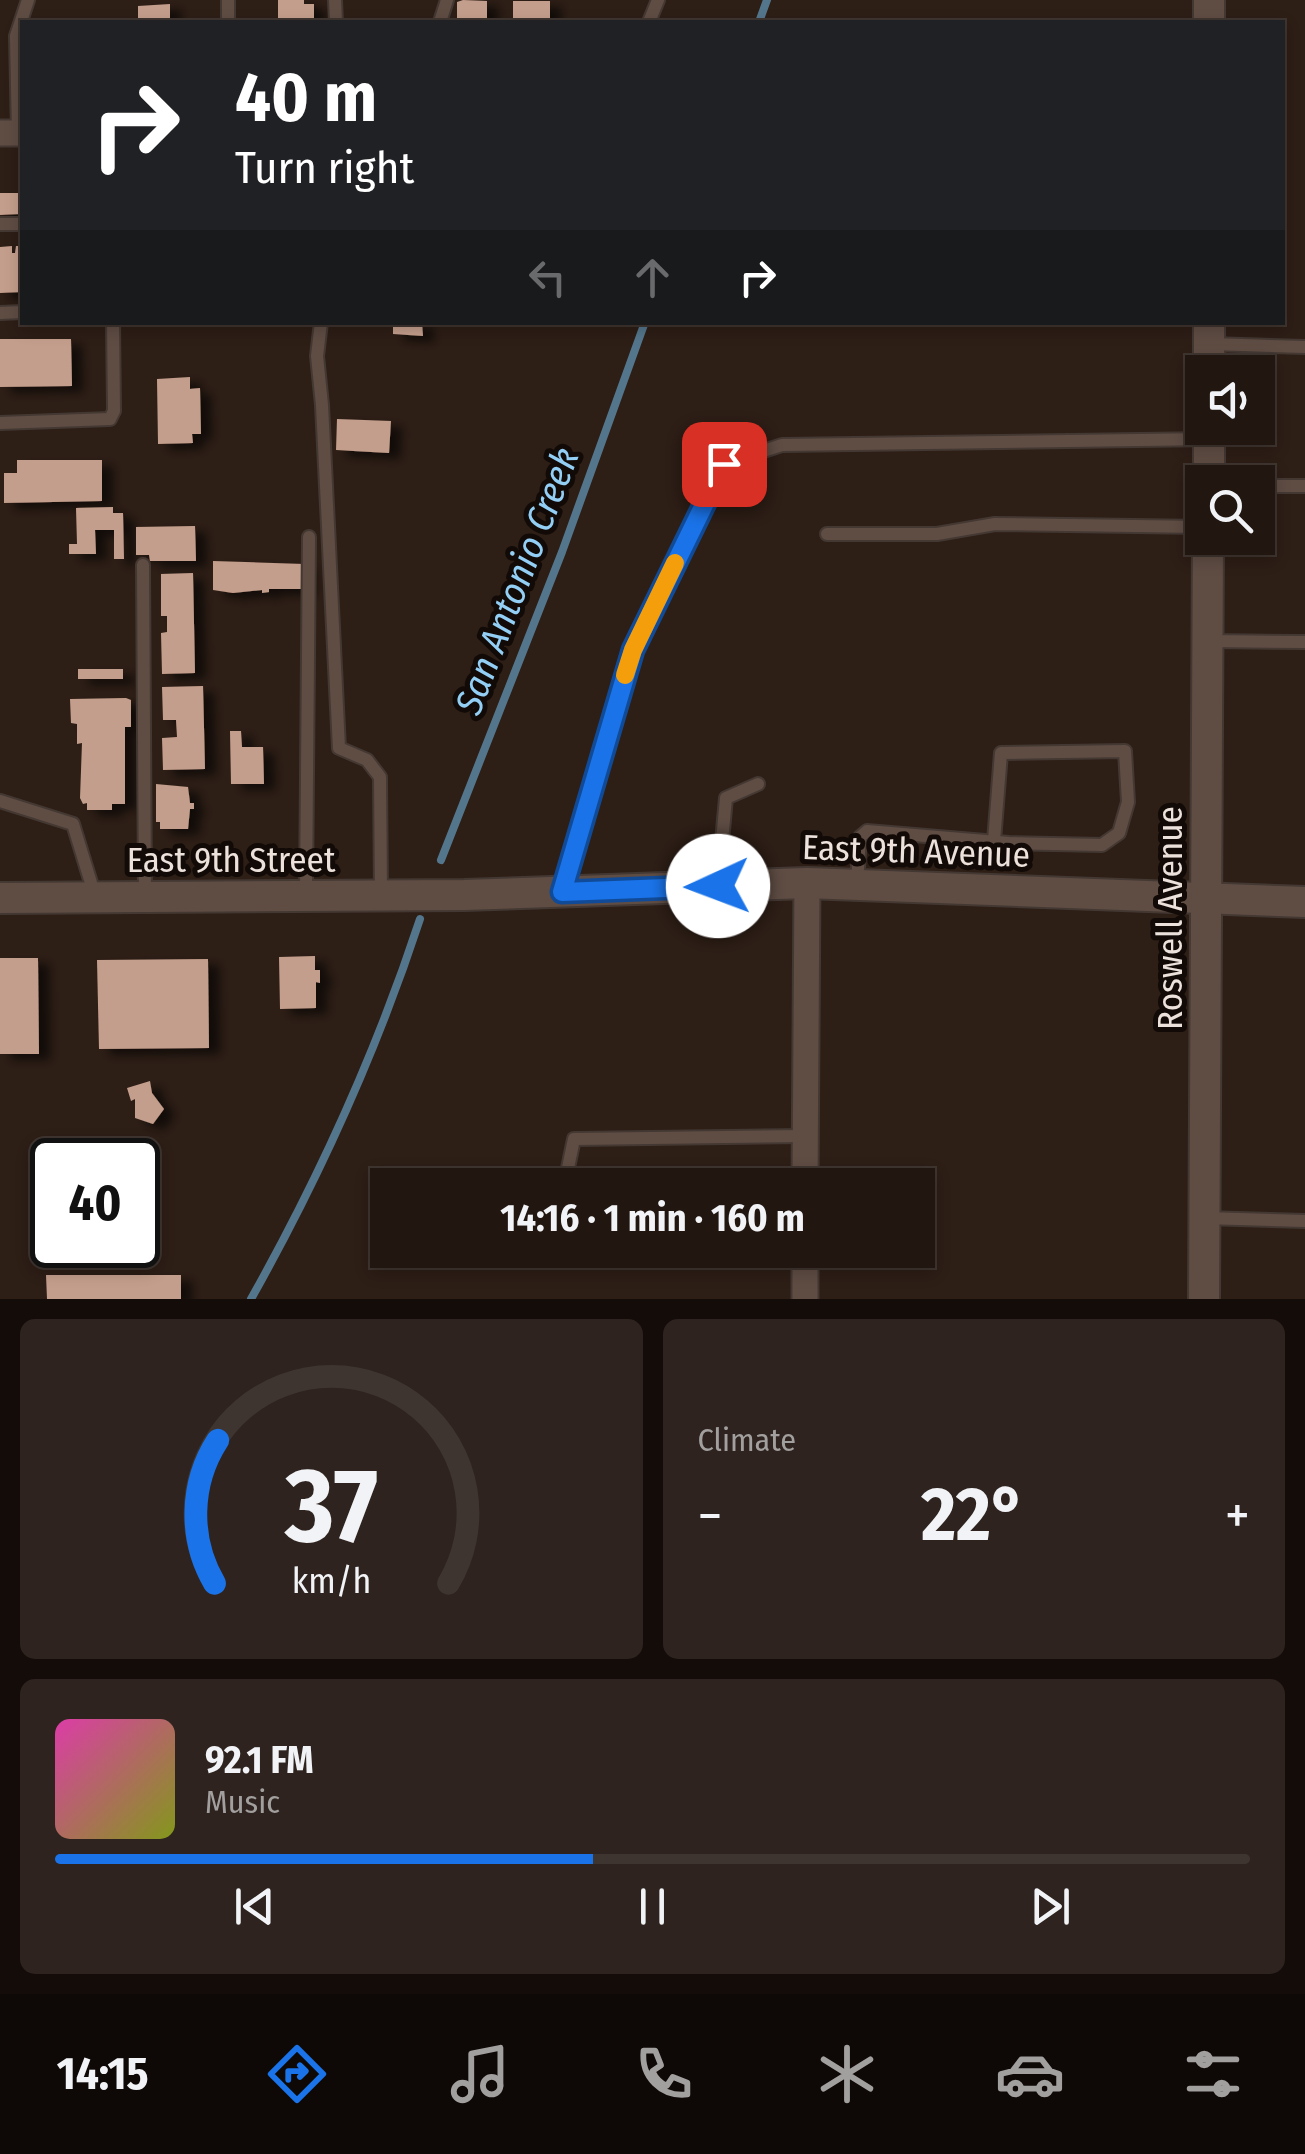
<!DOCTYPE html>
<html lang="en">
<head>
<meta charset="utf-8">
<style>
  :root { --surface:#221610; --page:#2e231e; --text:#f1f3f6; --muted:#a29f9f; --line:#3f3530; --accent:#1a73e8 }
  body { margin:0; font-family:"Fira Sans Condensed",sans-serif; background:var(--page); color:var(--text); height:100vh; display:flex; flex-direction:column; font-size:38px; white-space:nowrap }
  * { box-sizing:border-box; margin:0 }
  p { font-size:32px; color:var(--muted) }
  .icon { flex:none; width:55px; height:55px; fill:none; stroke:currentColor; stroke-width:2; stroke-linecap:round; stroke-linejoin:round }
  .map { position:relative; height:1299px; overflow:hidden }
  .details { display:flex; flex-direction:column; gap:20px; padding:20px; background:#130c09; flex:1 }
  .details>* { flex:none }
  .banner { position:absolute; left:20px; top:20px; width:1265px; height:305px; border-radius:0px; box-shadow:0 5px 15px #0003,0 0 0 2px var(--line); background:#202124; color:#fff; overflow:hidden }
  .controls { position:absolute; left:1185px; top:355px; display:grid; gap:20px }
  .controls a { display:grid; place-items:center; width:90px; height:90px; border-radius:0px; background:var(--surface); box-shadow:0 5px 15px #0003,0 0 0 2px var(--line); font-size:50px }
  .speed { position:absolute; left:30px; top:1138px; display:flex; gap:20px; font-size:50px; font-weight:700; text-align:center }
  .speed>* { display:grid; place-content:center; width:130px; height:130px; border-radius:50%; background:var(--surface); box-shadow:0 5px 15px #0003,0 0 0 2px var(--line); line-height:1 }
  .speed .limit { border:5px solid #111; border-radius:15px; background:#fff; color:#111 }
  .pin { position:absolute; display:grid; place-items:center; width:85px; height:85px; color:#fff; margin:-42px; border-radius:20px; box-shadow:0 5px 15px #0006 }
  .me { position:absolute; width:110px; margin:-55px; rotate:268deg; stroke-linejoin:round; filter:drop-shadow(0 0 8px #0008) }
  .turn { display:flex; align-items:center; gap:35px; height:210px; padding:0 50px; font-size:45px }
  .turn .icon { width:130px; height:130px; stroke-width:2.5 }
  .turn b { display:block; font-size:70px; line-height:85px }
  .lanes { display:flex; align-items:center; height:95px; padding:0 50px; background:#0003; justify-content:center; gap:50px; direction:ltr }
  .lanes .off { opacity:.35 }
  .big { font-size:75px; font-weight:700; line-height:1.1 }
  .details .card { flex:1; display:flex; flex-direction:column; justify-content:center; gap:15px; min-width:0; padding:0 35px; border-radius:15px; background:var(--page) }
  .details .dial { align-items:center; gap:0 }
  .dial svg { height:260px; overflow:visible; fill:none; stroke:var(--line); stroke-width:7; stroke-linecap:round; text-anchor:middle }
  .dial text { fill:var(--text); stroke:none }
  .song { display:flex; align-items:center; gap:30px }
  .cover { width:120px; height:120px; border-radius:15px; background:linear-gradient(135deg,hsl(320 70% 55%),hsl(70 70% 35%)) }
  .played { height:10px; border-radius:5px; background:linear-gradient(90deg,var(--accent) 45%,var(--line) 45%) }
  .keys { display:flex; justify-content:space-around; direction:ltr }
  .heat { display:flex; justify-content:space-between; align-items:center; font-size:55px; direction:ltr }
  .details .tiles { flex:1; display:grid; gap:20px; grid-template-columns:1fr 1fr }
  .card:last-child { grid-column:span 2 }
  .trip { position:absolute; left:370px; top:1168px; width:565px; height:100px; border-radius:0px; background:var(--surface); box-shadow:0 5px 15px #0003,0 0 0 2px var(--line); font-weight:700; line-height:100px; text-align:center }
  .tabs { display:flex; height:160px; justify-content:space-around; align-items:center; background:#0e0906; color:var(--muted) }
  .tabs .icon { width:70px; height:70px }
  .tabs .on { color:var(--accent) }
  .tabs b { font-size:45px; color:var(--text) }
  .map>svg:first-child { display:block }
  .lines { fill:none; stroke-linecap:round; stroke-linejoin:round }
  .stream { stroke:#54768c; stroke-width:8 }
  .building { fill:#c49e8c; filter:url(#shadow) }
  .service-casing { stroke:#443833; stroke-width:16 }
  .minor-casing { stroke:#443833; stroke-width:29 }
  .tertiary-casing { stroke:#443833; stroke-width:34 }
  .service { stroke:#5f4d44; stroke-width:12 }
  .minor { stroke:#5f4d44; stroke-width:25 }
  .tertiary { stroke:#5f4d44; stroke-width:30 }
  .route-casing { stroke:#114b97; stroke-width:25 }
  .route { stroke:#1a73e8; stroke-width:18 }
  .slow { stroke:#f59e0b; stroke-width:18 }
  .labels { text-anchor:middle; stroke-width:10; stroke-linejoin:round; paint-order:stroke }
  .street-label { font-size:35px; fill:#ece1db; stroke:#110a07 }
  .water-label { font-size:38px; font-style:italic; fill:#93cef5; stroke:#110a07 }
</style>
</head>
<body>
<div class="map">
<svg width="1305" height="1299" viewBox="0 0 1305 1299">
  <defs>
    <filter id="shadow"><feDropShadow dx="11" dy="6" stdDeviation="5" flood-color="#0009"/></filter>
  </defs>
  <rect width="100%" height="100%" fill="#2d1e16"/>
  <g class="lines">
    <g class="stream">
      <polyline points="759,22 767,0"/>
      <polyline points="441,860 562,552 645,322"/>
      <path d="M251,1299c68,-121 126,-249 169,-380"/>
    </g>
  </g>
  <g class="building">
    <polygon points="278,0 304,0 304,4 314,4 314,22 278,22"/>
    <polygon points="463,0 487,1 487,22 457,22 457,2"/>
    <rect x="513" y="1" width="37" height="21"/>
    <polygon points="170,4 170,22 138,22 138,6"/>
    <polygon points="0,193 20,193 20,214 0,215"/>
    <polygon points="12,246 12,253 15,253 16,246 22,246 22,292 0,293 0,247"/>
    <polygon points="393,322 422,322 423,336 393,334"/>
    <polygon points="0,339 71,339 72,386 0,387"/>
    <polygon points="190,377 190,389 200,388 201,434 192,434 193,443 158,444 157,379"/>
    <polygon points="337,419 391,421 389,453 336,450"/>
    <polygon points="17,460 102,460 102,501 4,503 4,473 17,473"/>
    <polygon points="113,507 113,513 123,513 124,559 114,559 114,530 95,530 96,554 69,554 69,544 77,544 76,508"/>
    <polygon points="195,526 196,561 150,561 149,555 136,555 136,527"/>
    <polygon points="213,561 304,564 304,589 269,589 269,592 262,593 262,590 233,593 213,590"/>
    <polygon points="193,573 195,673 162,674 161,633 167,632 167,616 161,616 161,574"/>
    <rect x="78" y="669" width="45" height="10"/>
    <polygon points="203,686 205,769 163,770 162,738 177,737 176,720 163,720 162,687"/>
    <polygon points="126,698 131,700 131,727 125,727 125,804 112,804 112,810 87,810 87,803 83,804 80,798 82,743 77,744 77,724 71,723 70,699"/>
    <polygon points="230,731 241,731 242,747 263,747 264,784 231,784"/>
    <polygon points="156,784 188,787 190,803 194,803 194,809 190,809 188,829 160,829 160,822 156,822"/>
    <polygon points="315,956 315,970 320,970 320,983 316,982 316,1008 280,1009 279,957"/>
    <polygon points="0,958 38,958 39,1054 0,1054"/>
    <polygon points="208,959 209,1048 99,1049 97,960"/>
    <polygon points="150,1081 152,1093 164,1109 153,1124 135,1118 135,1099 131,1101 127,1088"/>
    <polygon points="33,1146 59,1146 59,1160 52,1160 52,1168 34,1169"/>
    <polygon points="37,1210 52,1211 52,1232 36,1232 37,1224 32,1224 32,1217 37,1217"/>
    <polygon points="46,1275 181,1275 181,1299 47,1299"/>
  </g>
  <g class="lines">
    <defs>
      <g id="service">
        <polyline points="335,0 336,22"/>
        <polyline points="228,22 228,0"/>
        <polyline points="440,22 447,0"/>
        <polyline points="649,22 658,0"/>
        <polyline points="18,133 16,36 28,0"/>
        <polyline points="0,224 22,224"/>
        <polyline points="0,313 22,312"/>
        <polyline points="321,322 317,356 322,405 339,748 367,760 380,777 381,896"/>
        <polyline points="1211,344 1305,347"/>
        <polyline points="0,423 110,419 114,411 113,322"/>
        <polyline points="1258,486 1305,486"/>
        <polyline points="827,534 937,534 995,524 1202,527"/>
        <polyline points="143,565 145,896"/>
        <polyline points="1209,641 1305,642"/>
        <polyline points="0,801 73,824 95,896"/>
        <polyline points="857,883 860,837 867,831 1009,843 1102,845 1119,833 1128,802 1125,751 1001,753 994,841"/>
        <polyline points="718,884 726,798 758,784"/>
        <polyline points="563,889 633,650 724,464 782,445 1209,439"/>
        <polyline points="306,894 309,537"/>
        <polyline points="568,1168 574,1139 805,1136"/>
        <polyline points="1205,1218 1305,1221"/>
      </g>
      <g id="minor">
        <polyline points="0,133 22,133"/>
        <polyline points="805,1185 807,883"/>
        <polyline points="805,1299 805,1250"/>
      </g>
      <g id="tertiary">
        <polyline points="1209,22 1209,0"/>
        <polyline points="1209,372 1209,322"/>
        <polyline points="1209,428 1209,482"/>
        <polyline points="0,898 464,895 807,883 1305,902"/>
        <polyline points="1204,1299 1208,538"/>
      </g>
    </defs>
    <use href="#service" class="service-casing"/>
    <use href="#minor" class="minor-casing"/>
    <use href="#tertiary" class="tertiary-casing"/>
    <use href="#service" class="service"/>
    <use href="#minor" class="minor"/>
    <use href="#tertiary" class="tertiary"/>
  </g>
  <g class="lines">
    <defs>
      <polyline id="route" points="718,886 562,892 633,650 724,464"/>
    </defs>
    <use href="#route" class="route-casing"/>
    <use href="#route" class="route"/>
    <polyline class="slow" points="625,675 633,650 675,563"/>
  </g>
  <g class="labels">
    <g class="street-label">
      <text transform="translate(916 851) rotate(2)" y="12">East 9th Avenue</text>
      <text x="231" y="872">East 9th Street</text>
      <text transform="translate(1170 918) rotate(-90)" y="12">Roswell Avenue</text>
    </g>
    <g class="water-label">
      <text transform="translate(517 581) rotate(-69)" y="13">San Antonio Creek</text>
    </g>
  </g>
</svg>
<div class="controls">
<a><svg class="icon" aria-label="sound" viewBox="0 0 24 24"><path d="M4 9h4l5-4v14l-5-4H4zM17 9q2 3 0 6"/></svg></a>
<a><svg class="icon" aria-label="search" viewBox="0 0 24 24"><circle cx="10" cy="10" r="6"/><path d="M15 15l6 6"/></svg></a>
</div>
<div class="speed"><div class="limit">40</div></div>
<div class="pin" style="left:724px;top:464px;background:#d93025"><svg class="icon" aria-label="arrive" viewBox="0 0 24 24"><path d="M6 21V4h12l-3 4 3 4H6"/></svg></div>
<svg class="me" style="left:718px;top:886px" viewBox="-20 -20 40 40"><circle r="19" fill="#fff"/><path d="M0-13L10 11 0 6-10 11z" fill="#1a73e8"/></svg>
<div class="trip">14:16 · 1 min · 160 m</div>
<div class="banner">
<div class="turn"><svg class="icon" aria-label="right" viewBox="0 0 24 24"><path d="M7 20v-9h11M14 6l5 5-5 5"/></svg><div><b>40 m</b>Turn right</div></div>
<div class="lanes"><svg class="icon off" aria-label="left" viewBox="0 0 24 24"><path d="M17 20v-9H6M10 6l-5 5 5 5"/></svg><svg class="icon off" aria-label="ahead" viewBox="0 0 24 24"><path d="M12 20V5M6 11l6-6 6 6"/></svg><svg class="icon" aria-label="right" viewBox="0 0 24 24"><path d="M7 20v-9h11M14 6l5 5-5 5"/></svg></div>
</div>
</div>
<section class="details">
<div class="tiles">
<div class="card dial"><svg viewBox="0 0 100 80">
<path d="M14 69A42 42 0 1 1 86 69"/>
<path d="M14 69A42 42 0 0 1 15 25" stroke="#1a73e8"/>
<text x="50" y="56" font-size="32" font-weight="700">37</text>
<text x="50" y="72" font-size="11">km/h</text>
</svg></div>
<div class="card"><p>Climate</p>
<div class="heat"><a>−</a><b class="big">22°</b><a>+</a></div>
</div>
<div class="card">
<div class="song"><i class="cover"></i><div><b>92.1 FM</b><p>Music</p></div></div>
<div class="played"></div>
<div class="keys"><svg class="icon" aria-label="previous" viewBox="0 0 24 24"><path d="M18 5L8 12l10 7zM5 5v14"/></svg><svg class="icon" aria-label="pause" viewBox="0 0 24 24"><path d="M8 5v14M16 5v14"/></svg><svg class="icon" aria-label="next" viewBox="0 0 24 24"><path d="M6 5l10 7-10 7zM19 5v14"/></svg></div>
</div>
</div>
</section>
<nav class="tabs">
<b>14:15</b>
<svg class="icon on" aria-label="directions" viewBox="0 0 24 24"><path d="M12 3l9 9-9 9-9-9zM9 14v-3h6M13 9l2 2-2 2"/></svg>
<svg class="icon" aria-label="music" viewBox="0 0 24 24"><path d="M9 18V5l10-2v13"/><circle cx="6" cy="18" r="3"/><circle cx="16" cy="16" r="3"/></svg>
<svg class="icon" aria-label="phone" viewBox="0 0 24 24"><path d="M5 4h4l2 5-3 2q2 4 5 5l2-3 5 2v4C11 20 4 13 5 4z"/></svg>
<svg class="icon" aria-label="climate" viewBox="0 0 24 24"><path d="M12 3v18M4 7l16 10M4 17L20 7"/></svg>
<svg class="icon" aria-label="car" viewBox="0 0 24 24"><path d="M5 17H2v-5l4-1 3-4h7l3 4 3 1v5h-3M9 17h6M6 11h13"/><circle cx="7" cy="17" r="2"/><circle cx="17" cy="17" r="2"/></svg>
<svg class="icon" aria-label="filters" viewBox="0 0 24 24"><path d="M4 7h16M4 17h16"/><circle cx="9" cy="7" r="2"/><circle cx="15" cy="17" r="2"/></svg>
</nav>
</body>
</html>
